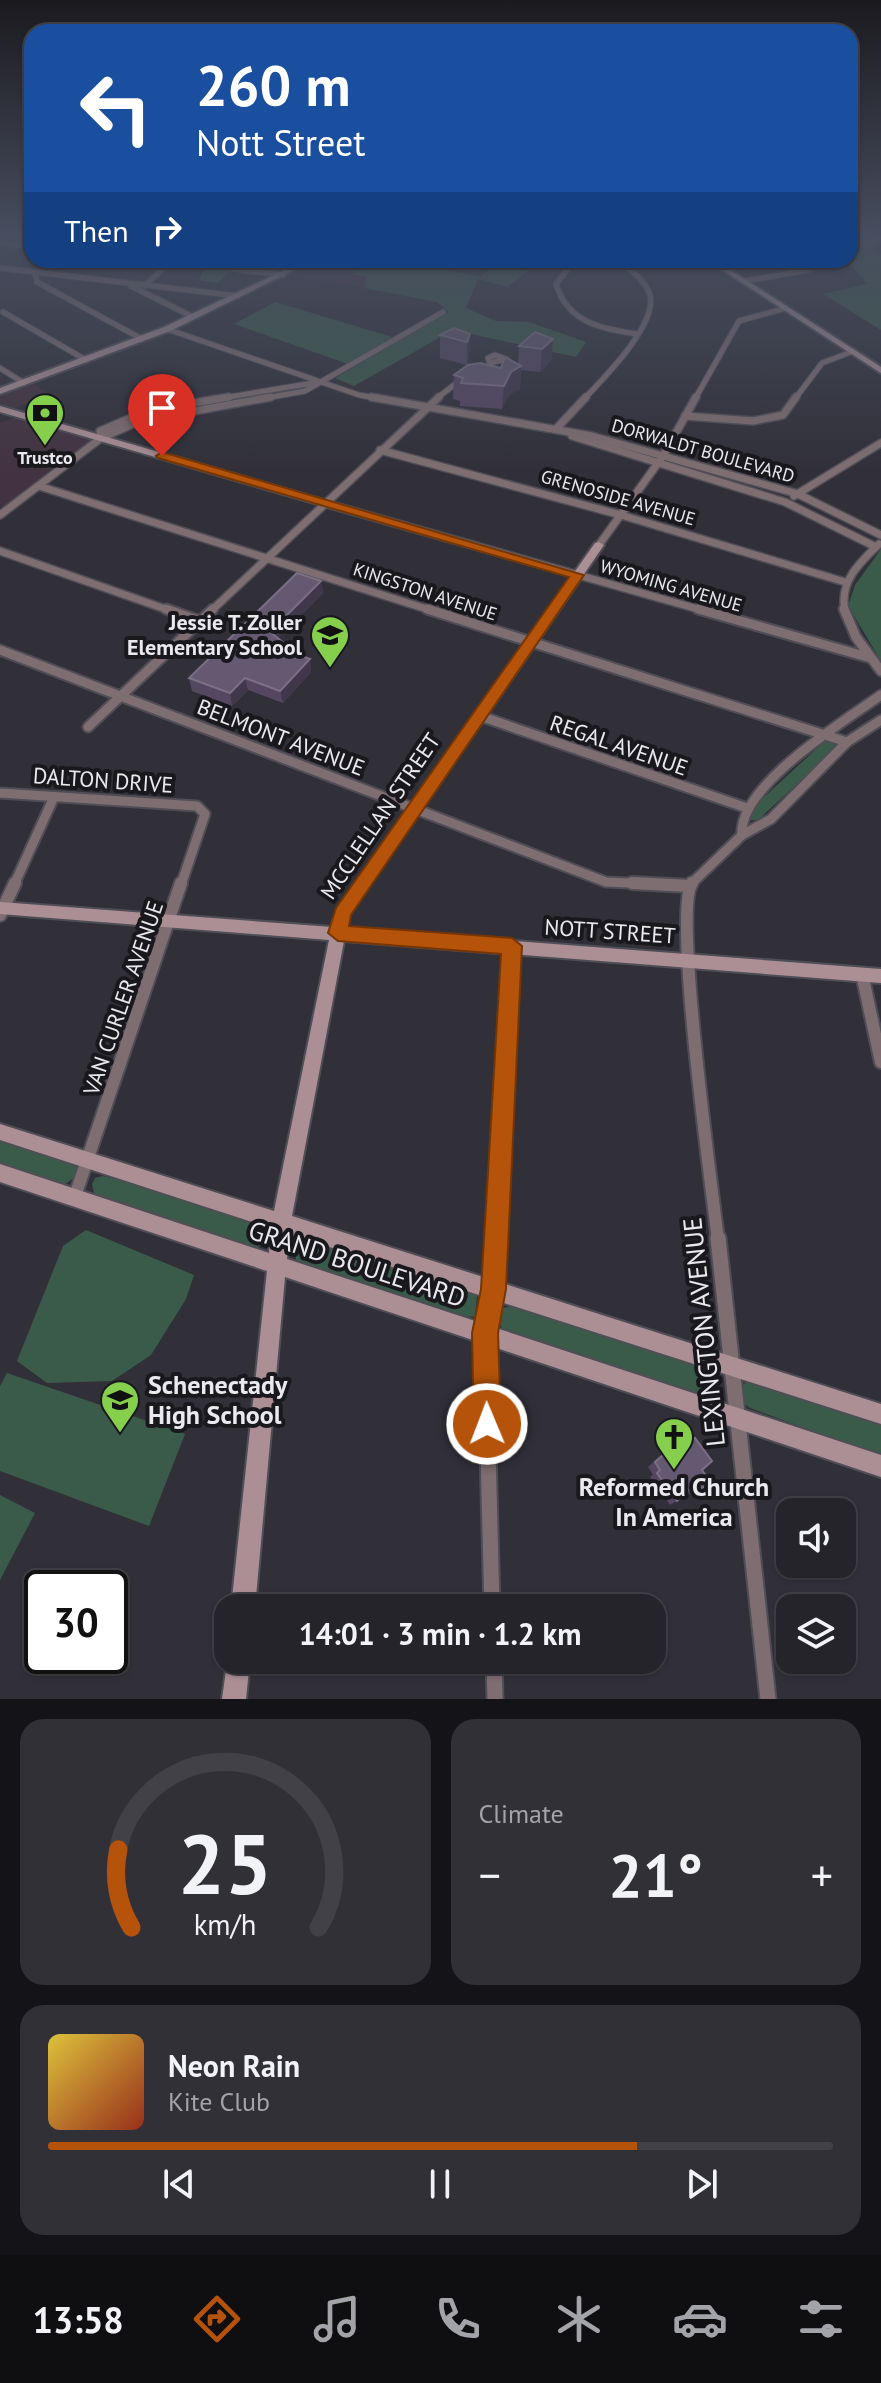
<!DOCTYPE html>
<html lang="en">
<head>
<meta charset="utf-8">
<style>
  :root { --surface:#25242b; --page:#313037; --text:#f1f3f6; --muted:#a3a4a9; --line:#424147; --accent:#b45309 }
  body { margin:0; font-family:"PT Sans",sans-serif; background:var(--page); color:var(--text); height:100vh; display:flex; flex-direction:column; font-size:30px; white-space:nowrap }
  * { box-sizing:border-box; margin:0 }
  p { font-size:26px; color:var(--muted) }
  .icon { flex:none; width:44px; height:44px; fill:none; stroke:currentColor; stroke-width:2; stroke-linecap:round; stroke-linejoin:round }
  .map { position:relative; height:1699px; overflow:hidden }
  .side { display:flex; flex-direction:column; gap:20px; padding:20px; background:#141418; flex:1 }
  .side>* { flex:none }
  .top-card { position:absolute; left:24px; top:24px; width:834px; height:244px; border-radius:24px; box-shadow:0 2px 6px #0004,0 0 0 2px var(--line); background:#1a4fa0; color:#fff; overflow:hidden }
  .fabs { position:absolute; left:776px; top:1498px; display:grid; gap:16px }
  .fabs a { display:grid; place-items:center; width:80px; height:80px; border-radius:16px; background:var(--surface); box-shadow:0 2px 6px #0004,0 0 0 2px var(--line); font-size:40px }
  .speed { position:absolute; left:24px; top:1570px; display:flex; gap:16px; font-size:40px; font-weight:700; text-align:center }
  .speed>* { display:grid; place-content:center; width:104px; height:104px; border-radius:50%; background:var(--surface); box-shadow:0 2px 6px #0004,0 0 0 2px var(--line); line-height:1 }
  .speed .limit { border:4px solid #111; border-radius:12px; background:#fff; color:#111 }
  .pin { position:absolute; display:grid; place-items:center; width:68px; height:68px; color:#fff; margin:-82px -34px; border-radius:50% 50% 50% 0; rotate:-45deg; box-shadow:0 0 8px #0007 }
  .pin .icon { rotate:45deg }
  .me { position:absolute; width:88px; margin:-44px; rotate:359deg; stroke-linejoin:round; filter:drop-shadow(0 0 6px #0008) }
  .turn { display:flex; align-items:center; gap:28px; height:168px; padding:0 40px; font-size:36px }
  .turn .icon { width:104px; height:104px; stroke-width:2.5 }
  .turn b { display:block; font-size:56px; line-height:68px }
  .then { display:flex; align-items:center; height:76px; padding:0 40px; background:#0003; gap:16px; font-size:30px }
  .big { font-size:60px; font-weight:700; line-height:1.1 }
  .side .widget { flex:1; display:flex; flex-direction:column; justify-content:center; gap:12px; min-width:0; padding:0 28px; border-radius:24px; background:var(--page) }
  .side .dial { align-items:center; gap:0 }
  .dial svg { height:208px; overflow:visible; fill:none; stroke:var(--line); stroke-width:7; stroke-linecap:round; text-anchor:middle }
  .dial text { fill:var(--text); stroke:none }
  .song { display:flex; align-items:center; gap:24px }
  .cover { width:96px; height:96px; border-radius:12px; background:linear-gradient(135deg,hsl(50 70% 55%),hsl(10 70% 35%)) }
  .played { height:8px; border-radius:4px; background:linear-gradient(90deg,var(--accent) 75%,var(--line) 75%) }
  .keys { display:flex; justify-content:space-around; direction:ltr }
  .heat { display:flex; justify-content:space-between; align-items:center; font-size:44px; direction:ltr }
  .side .tiles { flex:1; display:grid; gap:20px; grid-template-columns:1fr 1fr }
  .widget:last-child { grid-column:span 2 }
  .trip { position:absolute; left:214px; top:1594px; width:452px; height:80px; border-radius:24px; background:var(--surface); box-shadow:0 2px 6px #0004,0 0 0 2px var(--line); font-weight:700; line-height:80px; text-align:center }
  .dock { display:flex; height:128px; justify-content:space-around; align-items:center; background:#0f0e11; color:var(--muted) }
  .dock .icon { width:56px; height:56px }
  .dock .current { color:var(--accent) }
  .dock b { font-size:36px; color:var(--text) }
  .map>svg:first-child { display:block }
  .commercial { fill:#433340 }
  .green { fill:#3a5b49 }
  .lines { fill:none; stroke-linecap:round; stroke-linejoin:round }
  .street-far4-casing { stroke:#4f4e56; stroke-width:7 }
  .street-far3-casing { stroke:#4f4e56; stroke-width:10 }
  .street-far2-casing { stroke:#4f4e56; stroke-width:13 }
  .street-far1-casing { stroke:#4f4e56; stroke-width:16 }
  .street-casing { stroke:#4f4e56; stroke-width:19 }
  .secondary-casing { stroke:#4f4e56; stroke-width:4 }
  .street-far4 { stroke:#7f6e71; stroke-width:5 }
  .street-far3 { stroke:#7f6e71; stroke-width:7 }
  .street-far2 { stroke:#7f6e71; stroke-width:9 }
  .street-far1 { stroke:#7f6e71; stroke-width:12 }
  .street { stroke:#7f6e71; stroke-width:15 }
  .secondary { fill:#ab8f95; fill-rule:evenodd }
  .wall { fill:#554762 }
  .shaded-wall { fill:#40374b }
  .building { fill:#655971; stroke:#7a6f85; stroke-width:2 }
  .route { fill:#b45309; stroke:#753606; stroke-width:2 }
  .labels { text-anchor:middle; stroke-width:8; stroke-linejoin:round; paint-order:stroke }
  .far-street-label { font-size:18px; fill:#eae9ef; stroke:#19191d }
  .far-poi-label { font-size:18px; font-weight:bold; fill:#eae9ef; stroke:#19191d }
  .poi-label { font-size:22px; font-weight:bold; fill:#eae9ef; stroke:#19191d; text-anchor:end }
  .street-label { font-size:22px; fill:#eae9ef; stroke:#19191d }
  .near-street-label { font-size:26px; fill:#eae9ef; stroke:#19191d }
  .near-poi-label { font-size:26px; font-weight:bold; fill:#eae9ef; stroke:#19191d; text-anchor:start }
</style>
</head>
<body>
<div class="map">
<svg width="881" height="1699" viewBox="0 0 881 1699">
  <rect width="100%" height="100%" fill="#313039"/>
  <g class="commercial">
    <polygon points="313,264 356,271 368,277 364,288 288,275"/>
    <polygon points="32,383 49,394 15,408 0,403 0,394"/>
    <polygon points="17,417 93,440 6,507 0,506 0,423"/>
  </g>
  <g class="green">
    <polygon points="850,234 878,239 873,251 881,253 881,330 823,294 867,284 856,270 838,260 850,260"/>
    <polygon points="177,260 243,260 217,283 199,280 204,269 170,266"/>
    <polygon points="320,260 369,267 379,260 399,260 480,277 501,260 541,260 508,287 478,279 466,308 496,321 529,322 586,342 576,357 453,330 354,386 335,378 449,312 437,302 364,288 367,277 353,274 355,271 313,264"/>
    <polygon points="275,302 392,337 348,364 234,324"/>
    <polygon points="881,549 881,661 848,606 855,585"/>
    <polygon points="826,740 832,741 836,748 758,820 747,820 762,799"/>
    <polygon points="0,1140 79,1165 77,1175 63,1186 0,1164"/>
    <polygon points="103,1176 146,1186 263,1225 268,1237 265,1244 253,1249 100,1198 94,1193 92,1184 95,1178"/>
    <polygon points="86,1230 194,1275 186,1299 151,1355 112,1381 47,1383 17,1361 63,1246"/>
    <polygon points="299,1241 313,1241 477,1295 475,1317 463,1316 296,1261 295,1249"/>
    <polygon points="512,1306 709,1369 716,1376 714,1391 701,1398 503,1330 498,1320 499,1309"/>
    <polygon points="7,1373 185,1434 149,1526 0,1471 0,1386"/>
    <polygon points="749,1379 881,1425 881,1456 750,1408 740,1400 742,1386"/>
    <polygon points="0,1495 35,1513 0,1580"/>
  </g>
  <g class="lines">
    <defs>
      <g id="street-far4">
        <polyline points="862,234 881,238"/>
        <polyline points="0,243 32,247"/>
        <polyline points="151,260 170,262"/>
        <path d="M575,260l-19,24c12,39 44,44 81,50"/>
        <polyline points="0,268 238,296"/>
        <polyline points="232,269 283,275"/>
        <polyline points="35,272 37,282 142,339"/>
        <polyline points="746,281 809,270 800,260"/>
        <polyline points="145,285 173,260"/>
        <polyline points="131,286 193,317"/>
        <polyline points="3,312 86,360"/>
        <polyline points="167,329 359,395 382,399"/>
        <polygon points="495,355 506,359 490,363 488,358"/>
        <polyline points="0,368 24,383"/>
        <polyline points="217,399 313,383"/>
        <polyline points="260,399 305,391 443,312"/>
        <polyline points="436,399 463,378"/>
        <path d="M584,399c19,-20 74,-75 66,-104 -5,-16 -21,-27 -35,-35"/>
        <polyline points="695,399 739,321 786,308"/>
        <polyline points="795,399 822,363 851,352"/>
      </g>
      <g id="street-far3">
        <polyline points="371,397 592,436 798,494 881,535"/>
        <polyline points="685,416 753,421 783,415 796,397"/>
        <polyline points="556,429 586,397"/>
        <polyline points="572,436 785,502 876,547"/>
        <polyline points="101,438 100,431 147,411 229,397"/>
        <polyline points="380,450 621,515 845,582"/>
        <polyline points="39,486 433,611"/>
        <polyline points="794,496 881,443"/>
        <polyline points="324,503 705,611"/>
        <polyline points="0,515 101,438 140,421 271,397"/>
        <polyline points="599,545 663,456 696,397"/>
        <polyline points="0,551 171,611"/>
        <polyline points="211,611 439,397"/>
        <path d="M845,611c-6,-29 14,-48 34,-67"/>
      </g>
      <g id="street-far2">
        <polyline points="166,609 200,621"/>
        <polyline points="427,609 847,742"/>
        <polyline points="698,609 871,658"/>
        <polyline points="844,609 856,637 881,671"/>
        <polyline points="0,650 606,882 674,885"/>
        <polyline points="480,716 747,808"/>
        <polyline points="88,727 213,609"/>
        <polyline points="0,793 197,806 205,814 181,885"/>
        <path d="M742,835c-4,-49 101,-113 139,-140"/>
        <polyline points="14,885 54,797"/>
        <polyline points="690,885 742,835 771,819 847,742 881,720"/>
      </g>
      <g id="street-far1">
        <polyline points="632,883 689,886"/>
        <path d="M692,883c-19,27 20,306 26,357"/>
        <polyline points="0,915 15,883"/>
        <polyline points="862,974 881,1062"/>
        <polyline points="74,1199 181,883"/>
        <polyline points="497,1240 512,946"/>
      </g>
      <g id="street">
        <polyline points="718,1238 768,1699"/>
        <polyline points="492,1608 485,1333 494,1289 497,1238"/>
        <polyline points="494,1660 495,1699"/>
      </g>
      <g id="secondary">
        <polygon points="306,260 315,260 170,331 0,394 0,388 164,327"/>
        <polygon points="707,260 715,260 881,367 881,373"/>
        <polygon points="0,406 327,501 329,503 321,505 0,412"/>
        <polygon points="599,542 604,545 349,915 346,928 881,969 881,983 344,941 292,1216 881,1404 881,1424 289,1234 287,1259 881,1455 881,1477 285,1277 255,1608 231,1608 267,1271 0,1182 0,1164 269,1253 271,1228 0,1140 0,1124 274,1211 329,940 0,914 0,902 332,927 337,909 595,543"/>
        <polygon points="228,1656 228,1660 250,1660 246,1699 222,1699"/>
      </g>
    </defs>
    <use href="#street-far4" class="street-far4-casing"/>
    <use href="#street-far3" class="street-far3-casing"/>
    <use href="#street-far2" class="street-far2-casing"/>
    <use href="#street-far1" class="street-far1-casing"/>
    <use href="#street" class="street-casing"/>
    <use href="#secondary" class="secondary-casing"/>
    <use href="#street-far4" class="street-far4"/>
    <use href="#street-far3" class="street-far3"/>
    <use href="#street-far2" class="street-far2"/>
    <use href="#street-far1" class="street-far1"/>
    <use href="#street" class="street"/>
    <use href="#secondary" class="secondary"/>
  </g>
  <g class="wall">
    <polygon points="470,334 469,357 467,365 440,358 440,335"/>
    <polygon points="553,339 551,361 540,372 521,370 520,389 509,395 502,409 460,406 460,401 453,399 454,375 501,368 518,364 519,346"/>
    <polygon points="321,581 323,593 278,638 288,646 289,652 310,659 311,672 283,703 248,690 232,706 192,691 189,678"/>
    <polygon points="674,1432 684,1446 695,1438 702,1470 699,1491 690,1495 688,1492 677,1501 670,1505 650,1477 653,1475 648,1467 663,1454 657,1446"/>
  </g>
  <g class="shaded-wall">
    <polygon points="470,334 469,357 467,365 467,342"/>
    <polygon points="553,339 551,361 540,372 542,349"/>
    <polygon points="521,366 520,389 509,395 502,409 504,386 511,372"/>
    <polygon points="321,581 323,593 272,644 270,632"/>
    <polygon points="310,659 311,672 283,703 280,691"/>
    <polygon points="245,678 248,690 232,706 230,693"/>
  </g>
  <g class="building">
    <polygon points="454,328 470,334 467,342 440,335"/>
    <polygon points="535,332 553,339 542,349 519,346"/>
    <polygon points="505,357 521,366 511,372 504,386 461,383 463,378 454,375 468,365 480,363 501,368"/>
    <polygon points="297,573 321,581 270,632 288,646 282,649 310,659 280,691 245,678 230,693 189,678"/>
    <polygon points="674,1432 684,1447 695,1438 712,1461 702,1470 710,1481 699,1491 694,1485 677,1501 657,1473 660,1470 655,1462 670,1449 664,1441"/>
  </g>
  <linearGradient id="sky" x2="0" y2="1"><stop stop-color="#1b1a1f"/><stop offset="0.5" stop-color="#484e5f"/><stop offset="1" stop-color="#484e5f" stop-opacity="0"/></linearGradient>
  <rect width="881" height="472" fill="url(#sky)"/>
  <polygon class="route" points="162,452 584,575 351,915 349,926 512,938 522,946 506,1289 498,1333 501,1424 497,1434 487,1438 478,1434 474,1424 472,1333 481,1289 501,954 338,941 328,933 336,908 569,577 158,458 156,456"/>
  <defs>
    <symbol id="bank-pin" viewBox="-11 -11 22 30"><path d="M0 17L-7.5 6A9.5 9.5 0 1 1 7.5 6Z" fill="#85cf4c" stroke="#19191d"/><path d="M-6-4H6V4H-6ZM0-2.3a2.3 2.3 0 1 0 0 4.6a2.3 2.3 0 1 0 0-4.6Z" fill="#111"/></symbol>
    <symbol id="school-pin" viewBox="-11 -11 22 30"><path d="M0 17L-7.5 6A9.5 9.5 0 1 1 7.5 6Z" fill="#85cf4c" stroke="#19191d"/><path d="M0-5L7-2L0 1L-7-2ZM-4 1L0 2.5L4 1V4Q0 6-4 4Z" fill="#111"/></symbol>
    <symbol id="church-pin" viewBox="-11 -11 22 30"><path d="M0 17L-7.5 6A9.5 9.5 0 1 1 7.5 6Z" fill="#85cf4c" stroke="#19191d"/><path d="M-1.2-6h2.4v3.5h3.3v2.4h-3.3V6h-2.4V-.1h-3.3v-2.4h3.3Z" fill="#111"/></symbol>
  </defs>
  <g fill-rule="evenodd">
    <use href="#bank-pin" x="23" y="391" width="44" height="60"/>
    <use href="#school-pin" x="308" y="613" width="44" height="60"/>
    <use href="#school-pin" x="98" y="1378" width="44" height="60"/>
    <use href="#church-pin" x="652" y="1415" width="44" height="60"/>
  </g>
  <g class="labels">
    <g class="far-street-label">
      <text transform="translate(703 451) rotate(16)" y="6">DORWALDT BOULEVARD</text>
      <text transform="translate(618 498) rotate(16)" y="6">GRENOSIDE AVENUE</text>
      <text transform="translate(671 586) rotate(16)" y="6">WYOMING AVENUE</text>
      <text transform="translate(425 592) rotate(18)" y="6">KINGSTON AVENUE</text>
    </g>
    <g class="far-poi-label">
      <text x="45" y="464">Trustco</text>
    </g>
    <g class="poi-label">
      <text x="302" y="630">Jessie T. Zoller<tspan x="302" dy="25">Elementary School</tspan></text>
    </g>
    <g class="street-label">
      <text transform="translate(281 737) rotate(21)" y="8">BELMONT AVENUE</text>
      <text transform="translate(619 745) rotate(19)" y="8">REGAL AVENUE</text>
      <text transform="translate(103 780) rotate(4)" y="8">DALTON DRIVE</text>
      <text transform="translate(380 816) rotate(-56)" y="8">MCCLELLAN STREET</text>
      <text transform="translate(610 931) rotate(4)" y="8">NOTT STREET</text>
      <text transform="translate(123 998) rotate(-71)" y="8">VAN CURLER AVENUE</text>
    </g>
    <g class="near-street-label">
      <text transform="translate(357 1264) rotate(18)" y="9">GRAND BOULEVARD</text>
      <text transform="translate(704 1332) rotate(-96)" y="9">LEXINGTON AVENUE</text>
    </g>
    <g class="near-poi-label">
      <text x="148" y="1394">Schenectady<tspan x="148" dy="30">High School</tspan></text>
      <text x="674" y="1496" text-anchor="middle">Reformed Church<tspan x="674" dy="30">In America</tspan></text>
    </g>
  </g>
</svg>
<div class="fabs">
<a><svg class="icon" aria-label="sound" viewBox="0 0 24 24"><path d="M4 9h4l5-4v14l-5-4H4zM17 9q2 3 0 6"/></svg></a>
<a><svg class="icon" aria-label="layers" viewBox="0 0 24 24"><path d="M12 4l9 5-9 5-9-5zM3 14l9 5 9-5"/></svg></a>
</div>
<div class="speed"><div class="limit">30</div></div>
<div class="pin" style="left:162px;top:456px;background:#d93025"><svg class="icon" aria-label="arrive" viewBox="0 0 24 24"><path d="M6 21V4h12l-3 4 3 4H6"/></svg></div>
<svg class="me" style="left:487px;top:1424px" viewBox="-20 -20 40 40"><circle r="17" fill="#b45309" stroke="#fff" stroke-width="3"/><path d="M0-11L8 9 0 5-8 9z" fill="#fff"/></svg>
<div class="trip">14:01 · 3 min · 1.2 km</div>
<div class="top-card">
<div class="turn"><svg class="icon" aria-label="left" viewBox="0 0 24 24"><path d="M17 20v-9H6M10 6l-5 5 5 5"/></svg><div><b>260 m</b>Nott Street</div></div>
<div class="then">Then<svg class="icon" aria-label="right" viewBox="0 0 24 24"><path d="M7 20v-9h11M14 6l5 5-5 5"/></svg></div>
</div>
</div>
<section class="side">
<div class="tiles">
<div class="widget dial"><svg viewBox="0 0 100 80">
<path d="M14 69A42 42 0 1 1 86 69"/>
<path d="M14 69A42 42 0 0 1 9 39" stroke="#b45309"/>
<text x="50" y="56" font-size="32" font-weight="700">25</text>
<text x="50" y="72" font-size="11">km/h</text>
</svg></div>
<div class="widget"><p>Climate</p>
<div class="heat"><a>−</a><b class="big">21°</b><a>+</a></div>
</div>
<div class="widget">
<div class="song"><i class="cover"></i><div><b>Neon Rain</b><p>Kite Club</p></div></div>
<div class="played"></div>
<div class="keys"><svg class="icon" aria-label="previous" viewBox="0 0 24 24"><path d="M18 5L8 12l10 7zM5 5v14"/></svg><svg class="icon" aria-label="pause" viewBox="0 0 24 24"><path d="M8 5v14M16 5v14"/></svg><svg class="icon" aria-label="next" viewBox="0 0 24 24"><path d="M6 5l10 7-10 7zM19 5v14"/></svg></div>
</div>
</div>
</section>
<nav class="dock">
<b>13:58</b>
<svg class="icon current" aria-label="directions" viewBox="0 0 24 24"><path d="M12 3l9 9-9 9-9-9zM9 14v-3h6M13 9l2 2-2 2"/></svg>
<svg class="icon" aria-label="music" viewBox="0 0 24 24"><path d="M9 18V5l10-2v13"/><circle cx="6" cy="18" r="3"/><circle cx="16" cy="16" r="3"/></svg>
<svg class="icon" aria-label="phone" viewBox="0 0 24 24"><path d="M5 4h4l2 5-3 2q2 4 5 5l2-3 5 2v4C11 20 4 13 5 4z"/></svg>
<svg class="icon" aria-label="climate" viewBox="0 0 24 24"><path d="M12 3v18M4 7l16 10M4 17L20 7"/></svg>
<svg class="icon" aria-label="car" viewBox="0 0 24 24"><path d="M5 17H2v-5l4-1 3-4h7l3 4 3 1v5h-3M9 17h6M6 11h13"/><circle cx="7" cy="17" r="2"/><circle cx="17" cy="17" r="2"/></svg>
<svg class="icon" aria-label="filters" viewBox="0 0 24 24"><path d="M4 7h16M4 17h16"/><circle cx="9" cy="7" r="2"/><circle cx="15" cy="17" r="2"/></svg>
</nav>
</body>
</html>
